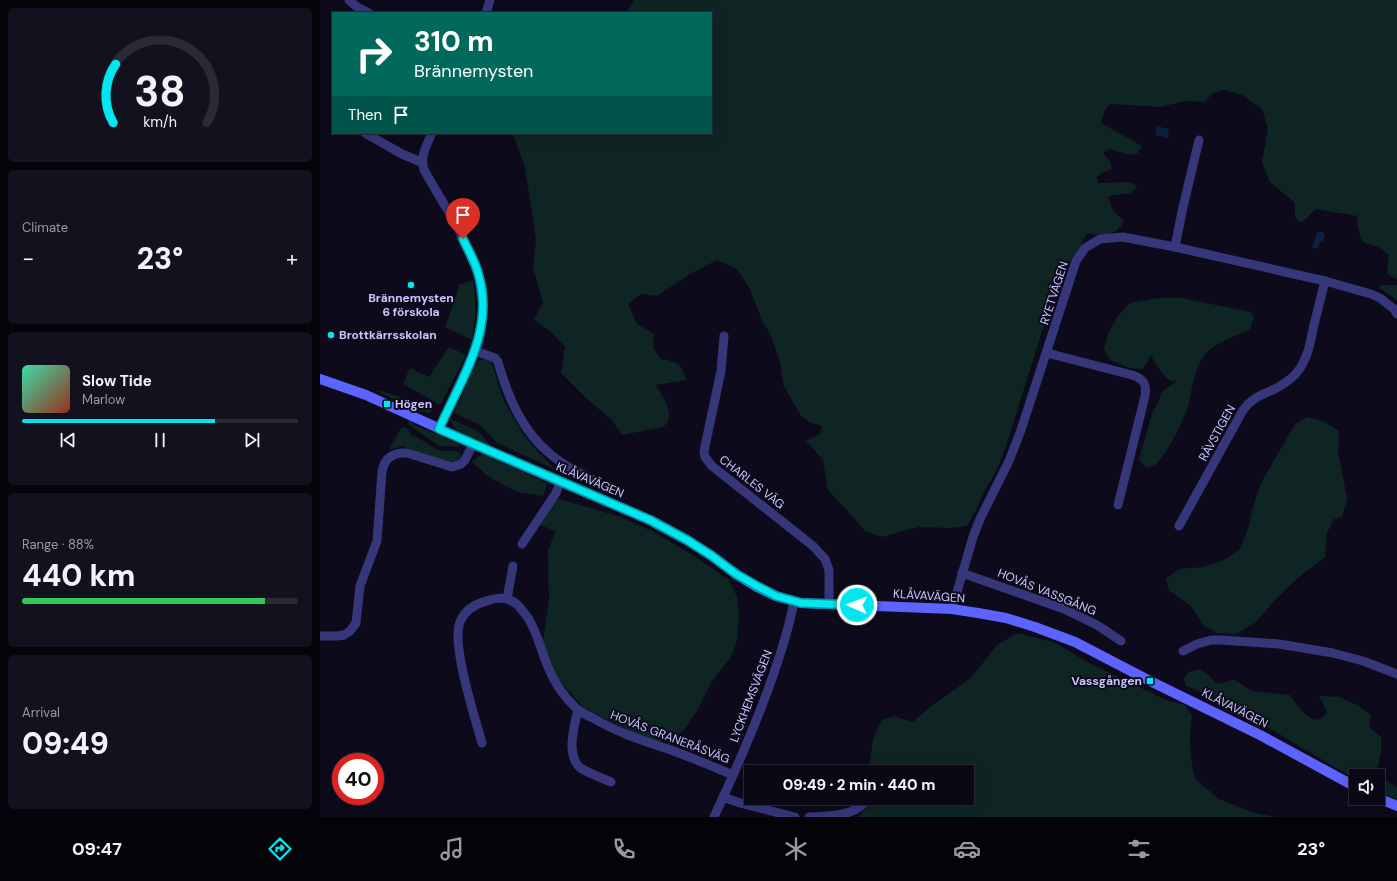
<!DOCTYPE html>
<html lang="en">
<head>
<meta charset="utf-8">
<style>
  :root { --surface:#0a0814; --page:#13111d; --text:#f1f3f6; --muted:#999aa0; --line:#2a2934; --accent:#01e7f0 }
  body { margin:0; font-family:"DM Sans",sans-serif; background:var(--page); color:var(--text); height:100vh; display:flex; flex-direction:column; font-size:15px; white-space:nowrap }
  * { box-sizing:border-box; margin:0 }
  p { font-size:13px; color:var(--muted) }
  .icon { flex:none; width:22px; height:22px; fill:none; stroke:currentColor; stroke-width:2; stroke-linecap:round; stroke-linejoin:round }
  .map { position:relative; flex:1; overflow:hidden }
  .sheet { display:flex; flex-direction:column; gap:8px; padding:8px; background:#06040b; width:320px }
  .sheet>* { flex:none }
  .guide { position:absolute; left:12px; top:12px; width:380px; height:122px; border-radius:0px; box-shadow:0 4px 16px #0002,0 0 0 1px var(--line); background:#00695c; color:#fff; overflow:hidden }
  .tools { position:absolute; left:1029px; top:769px; display:grid; gap:8px }
  .tools a { display:grid; place-items:center; width:36px; height:36px; border-radius:0px; background:var(--surface); box-shadow:0 4px 16px #0002,0 0 0 1px var(--line); font-size:20px }
  .speed { position:absolute; left:12px; top:753px; display:flex; gap:8px; font-size:20px; font-weight:700; text-align:center }
  .speed>* { display:grid; place-content:center; width:52px; height:52px; border-radius:50%; background:var(--surface); box-shadow:0 4px 16px #0002,0 0 0 1px var(--line); line-height:1 }
  .speed .limit { border:6px solid #d22; background:#fff; color:#111 }
  .pin { position:absolute; display:grid; place-items:center; width:34px; height:34px; color:#fff; margin:-41px -17px; border-radius:50% 50% 50% 0; rotate:-45deg; box-shadow:0 0 4px #0007 }
  .pin .icon { rotate:45deg }
  .me { position:absolute; width:44px; margin:-22px; rotate:272deg; stroke-linejoin:round; filter:drop-shadow(0 0 3px #0008) }
  .turn { display:flex; align-items:center; gap:14px; height:84px; padding:0 16px; font-size:18px }
  .turn .icon { width:52px; height:52px; stroke-width:2.5 }
  .turn b { display:block; font-size:28px; line-height:34px }
  .then { display:flex; align-items:center; height:38px; padding:0 16px; background:#0003; gap:8px; font-size:15px }
  .big { font-size:30px; font-weight:800; line-height:1.1 }
  .sheet .card { flex:1; display:flex; flex-direction:column; justify-content:center; gap:6px; min-width:0; padding:0 14px; border-radius:6px; background:var(--page) }
  .sheet .dial { align-items:center; gap:0 }
  .dial svg { height:104px; overflow:visible; fill:none; stroke:var(--line); stroke-width:7; stroke-linecap:round; text-anchor:middle }
  .dial text { fill:var(--text); stroke:none }
  .song { display:flex; align-items:center; gap:12px }
  .cover { width:48px; height:48px; border-radius:6px; background:linear-gradient(135deg,hsl(160 70% 55%),hsl(10 70% 35%)) }
  .played { height:4px; border-radius:2px; background:linear-gradient(90deg,var(--accent) 70%,var(--line) 70%) }
  .keys { display:flex; justify-content:space-around; direction:ltr }
  .heat { display:flex; justify-content:space-between; align-items:center; font-size:22px; direction:ltr }
  .charge { height:6px; border-radius:3px; background:linear-gradient(90deg,#34c759 88%,var(--line) 0) }
  .trip { position:absolute; left:424px; top:765px; width:230px; height:40px; border-radius:0px; background:var(--surface); box-shadow:0 4px 16px #0002,0 0 0 1px var(--line); font-weight:800; line-height:40px; text-align:center }
  .tab-bar { display:flex; height:64px; justify-content:space-around; align-items:center; background:#040308; color:var(--muted) }
  .tab-bar .icon { width:28px; height:28px }
  .tab-bar .current { color:var(--accent) }
  .tab-bar b { font-size:18px; color:var(--text) }
  main { display:flex; flex:1; min-height:0 }
  .map>svg:first-child { display:block }
  .green { fill:#0e2523 }
  .water { fill:#0b223f }
  .lines { fill:none; stroke-linecap:round; stroke-linejoin:round }
  .street { stroke:#36377b; stroke-width:9 }
  .secondary { stroke:#5d63ff; stroke-width:10 }
  .route-casing { stroke:#01969c; stroke-width:10 }
  .route { stroke:#01e7f0; stroke-width:7 }
  .poi-dot { fill:#01e7f0; stroke:#0d0b1b; stroke-width:1.5 }
  .labels { text-anchor:middle; stroke-width:4; stroke-linejoin:round; paint-order:stroke }
  .street-label { font-size:12px; fill:#c8c5ff; stroke:#0d0b1b }
  .poi-label { font-size:12px; font-weight:bold; fill:#c8c5ff; stroke:#0d0b1b; text-anchor:start }
</style>
</head>
<body>
<main>
<section class="sheet">
<div class="card dial"><svg viewBox="0 0 100 80">
<path d="M14 69A42 42 0 1 1 86 69"/>
<path d="M14 69A42 42 0 0 1 16 24" stroke="#01e7f0"/>
<text x="50" y="56" font-size="32" font-weight="700">38</text>
<text x="50" y="72" font-size="11">km/h</text>
</svg></div>
<div class="card"><p>Climate</p>
<div class="heat"><a>−</a><b class="big">23°</b><a>+</a></div>
</div>
<div class="card">
<div class="song"><i class="cover"></i><div><b>Slow Tide</b><p>Marlow</p></div></div>
<div class="played"></div>
<div class="keys"><svg class="icon" aria-label="previous" viewBox="0 0 24 24"><path d="M18 5L8 12l10 7zM5 5v14"/></svg><svg class="icon" aria-label="pause" viewBox="0 0 24 24"><path d="M8 5v14M16 5v14"/></svg><svg class="icon" aria-label="next" viewBox="0 0 24 24"><path d="M6 5l10 7-10 7zM19 5v14"/></svg></div>
</div>
<div class="card"><p>Range · 88%</p><b class="big">440 km</b><div class="charge"></div></div>
<div class="card"><p>Arrival</p><b class="big">09:49</b></div>
</section>
<div class="map">
<svg width="1077" height="817" viewBox="0 0 1077 817">
  <rect width="100%" height="100%" fill="#0d0b1b"/>
  <g class="green">
    <path d="M314,0h763v279l-10,-5 2,-19 -11,-8 -13,-4 -3,-2 -4,-13 -1,-12 -41,-7 -15,14 -6,-6v-14l-25,-21 -8,-20 6,-33 -6,-20 -20,-14 -18,-5 -13,4 -5,8 -21,-1 -24,6 -51,-3 -5,6 -4,13 41,23 -4,7 -8,2 -20,-6 -7,4 7,8 2,8 -8,3 -8,5 3,6 30,-1 8,4 -6,7 -23,3 5,15 11,10 -6,9 -11,5 -21,-1 -6,14 -20,26 -54,172 -9,24 -13,21 -8,19 -9,16 -16,2 -32,-1 -17,4 -20,6 -17,-6 -12,-14 -25,-27 -5,-30 -17,-19 14,-7 2,-8 -13,-4 -8,-6 -17,-30 -4,-24 -9,-26 -10,-18 -11,-29 -13,-20 -20,-9 -27,14 -33,22 -16,-2 -13,10 9,20 17,10 -1,14 8,11c16,3 21,4 25,21l-30,5c6,11 22,32 7,42l-41,8 -10,-15 -25,-21 -26,-26 4,-26 -13,-14 -18,-14 9,-16 -10,-36 3,-27 -11,-73 -11,-30 -3,-4h200v-120h-85z"/>
    <path d="M153,280c4,21 3,40 -1,60l-27,-13 10,-27 4,-15z"/>
    <polygon points="1061,285 1077,285 1077,300 1059,288"/>
    <path d="M838,298h23l70,14 3,5 -4,12c-14,8 -37,13 -47,28 -9,14 -11,30 -14,46 -3,13 -22,51 -32,60 -2,2 -7,4 -11,5l-7,-9 13,-45 11,-23 14,-10c-3,-1 -5,0 -7,-1 -7,-3 -16,-19 -19,-25l-8,14 -14,-1 -19,-8 -6,-11 4,-15 10,-18 12,-13z"/>
    <polygon points="129,347 146,355 120,405 83,384 90,368 109,377"/>
    <polygon points="164,359 170,361 172,363 180,390 185,403 203,434 218,452 236,470 177,443 160,425 134,413 157,361"/>
    <path d="M55,390c21,3 39,13 58,20l-4,3 -13,-2z"/>
    <polygon points="988,417 1005,422 1019,431 1018,452 1027,498 1022,517 1014,519 1007,533 1005,557 978,578 955,600 935,623 916,634 897,633 884,626 871,606 849,590 846,579 859,569 883,567 902,561 920,549 929,526 933,507 941,483 975,424"/>
    <polygon points="89,419 95,425 138,444 139,445 139,447 120,446 92,427 88,424"/>
    <path d="M131,419l27,12 14,16c-14,-6 -39,-11 -41,-28z"/>
    <path d="M82,426l6,3 3,6c9,2 16,10 25,14 7,4 18,-1 25,5l-1,4 -4,3 -6,2 -34,-11 -13,-6 -14,4z"/>
    <polygon points="163,453 227,483 223,496 197,492 169,477 152,462"/>
    <polygon points="239,499 298,516 332,531 374,556 409,580 417,597 419,616 417,640 411,657 392,681 377,711 364,730 352,739 334,743 264,708 238,679 222,647 229,601 228,550 236,531 219,525 228,508"/>
    <path d="M698,633l38,10 31,19 79,38 19,5 7,11c-4,21 -2,42 3,63l24,20 35,14 23,4h-419l16,-17v-2h93v-26h-97l-1,-3 4,-30 9,-19 12,-4 19,6 18,-16 40,-28 26,-33z"/>
    <path d="M880,669l9,6 8,9 10,-2 4,-2h4l17,11 38,4c6,10 27,39 37,16l-8,-15 21,1 17,8 14,10 -2,12 12,10v16l-4,17 11,12 9,5v13l-19,-9v-15h-22v4l-132,-79 -38,-15 -2,-8 5,-6z"/>
  </g>
  <g class="water">
    <polygon points="837,126 848,129 848,131 849,132 848,138 835,135"/>
    <polygon points="997,232 1002,232 1005,234 1003,241 1000,242 998,249 992,247"/>
  </g>
  <g class="lines">
    <g class="street">
      <polyline points="29,0 37,7 49,13"/>
      <polyline points="166,13 170,0"/>
      <polyline points="45,133 82,154 101,162"/>
      <path d="M112,133c-6,14 -12,23 -8,37l34,58 20,45 5,33 -2,26 -3,12 -39,85"/>
      <polyline points="855,247 863,207 879,140"/>
      <polyline points="404,336 401,371 384,451 385,457 392,466 493,546 505,559 509,570 509,604"/>
      <path d="M155,351l20,7 3,4c9,33 23,67 50,90 14,13 33,22 50,30"/>
      <path d="M727,353l85,22c12,4 15,9 13,21l-27,109"/>
      <path d="M859,526l64,-116c12,-17 28,-16 43,-28 8,-5 14,-12 18,-21 5,-9 7,-22 9,-32 4,-16 8,-32 12,-48"/>
      <polyline points="202,544 236,493 240,482"/>
      <polyline points="642,573 744,609 777,625 801,641"/>
      <polyline points="187,599 193,566"/>
      <polyline points="632,609 653,537 660,519 689,461 701,430 756,261 765,248 780,239 803,237 855,247 1005,281 1051,294 1060,298 1074,309 1077,314"/>
      <path d="M0,636h17l7,-1 6,-4 6,-8 4,-37 17,-45 5,-69c2,-14 11,-20 25,-19l45,14 9,-3 4,-4 8,-16"/>
      <polyline points="863,651 877,644 891,640 901,640 959,644 1013,653 1043,661 1077,674"/>
      <path d="M258,710c-4,16 -13,48 4,59 9,5 20,9 29,13"/>
      <path d="M162,743c-7,-25 -31,-99 -22,-121 5,-13 17,-19 30,-22 13,-4 24,-1 32,10 14,16 18,38 26,57 6,15 17,31 29,42 5,4 11,7 16,9 25,15 51,23 78,32 21,8 41,16 62,25"/>
      <polyline points="403,797 420,803 475,817"/>
      <path d="M394,817c20,-43 39,-86 55,-130 10,-28 20,-57 25,-86"/>
      <path d="M489,817c19,-1 49,0 58,-19"/>
    </g>
    <g class="secondary">
      <polyline points="0,379 46,395 153,444 330,520 367,540 392,556 416,574 437,587 456,596 481,603 632,609 658,613 686,618 715,627 755,642 830,681 940,735 1036,787"/>
      <polyline points="1058,798 1077,806"/>
    </g>
  </g>
  <g class="lines">
    <defs>
      <path id="route" d="M143,239c5,11 12,22 15,34 18,56 -17,107 -39,156l211,91 37,20 25,16 24,18 21,12 19,10 25,7 56,2"/>
    </defs>
    <use href="#route" class="route-casing"/>
    <use href="#route" class="route"/>
  </g>
  <g class="poi-dot">
    <circle cx="91" cy="285" r="4"/>
    <circle cx="11" cy="335" r="4"/>
    <rect x="63" y="400" width="8" height="8" rx="2"/>
    <rect x="826" y="677" width="8" height="8" rx="2"/>
  </g>
  <g class="labels">
    <g class="street-label">
      <text transform="translate(734 293) rotate(-72)" y="4">RYETVÄGEN</text>
      <text transform="translate(897 433) rotate(-61)" y="4">RÄVSTIGEN</text>
      <text transform="translate(270 480) rotate(23)" y="4">KLÅVAVÄGEN</text>
      <text transform="translate(432 482) rotate(38)" y="4">CHARLES VÄG</text>
      <text transform="translate(727 592) rotate(22)" y="4">HOVÅS VASSGÅNG</text>
      <text transform="translate(609 596) rotate(4)" y="4">KLÅVAVÄGEN</text>
      <text transform="translate(431 696) rotate(-69)" y="4">LYCKHEMSVÄGEN</text>
      <text transform="translate(915 708) rotate(27)" y="4">KLÅVAVÄGEN</text>
      <text transform="translate(350 737) rotate(21)" y="4">HOVÅS GRANERÅSVÄG</text>
    </g>
    <g class="poi-label">
      <text x="91" y="302" text-anchor="middle">Brännemysten<tspan x="91" dy="14">6 förskola</tspan></text>
      <text x="19" y="339">Brottkärrsskolan</text>
      <text x="75" y="408">Högen</text>
      <text x="822" y="685" text-anchor="end">Vassgången</text>
    </g>
  </g>
</svg>
<div class="tools">
<a><svg class="icon" aria-label="sound" viewBox="0 0 24 24"><path d="M4 9h4l5-4v14l-5-4H4zM17 9q2 3 0 6"/></svg></a>
</div>
<div class="speed"><div class="limit">40</div></div>
<div class="pin" style="left:143px;top:239px;background:#d93025"><svg class="icon" aria-label="arrive" viewBox="0 0 24 24"><path d="M6 21V4h12l-3 4 3 4H6"/></svg></div>
<svg class="me" style="left:537px;top:605px" viewBox="-20 -20 40 40"><circle r="17" fill="#01e7f0" stroke="#fff" stroke-width="3"/><path d="M0-11L8 9 0 5-8 9z" fill="#fff"/></svg>
<div class="trip">09:49 · 2 min · 440 m</div>
<div class="guide">
<div class="turn"><svg class="icon" aria-label="right" viewBox="0 0 24 24"><path d="M7 20v-9h11M14 6l5 5-5 5"/></svg><div><b>310 m</b>Brännemysten</div></div>
<div class="then">Then<svg class="icon" aria-label="arrive" viewBox="0 0 24 24"><path d="M6 21V4h12l-3 4 3 4H6"/></svg></div>
</div>
</div>
</main>
<nav class="tab-bar">
<b>09:47</b>
<svg class="icon current" aria-label="directions" viewBox="0 0 24 24"><path d="M12 3l9 9-9 9-9-9zM9 14v-3h6M13 9l2 2-2 2"/></svg>
<svg class="icon" aria-label="music" viewBox="0 0 24 24"><path d="M9 18V5l10-2v13"/><circle cx="6" cy="18" r="3"/><circle cx="16" cy="16" r="3"/></svg>
<svg class="icon" aria-label="phone" viewBox="0 0 24 24"><path d="M5 4h4l2 5-3 2q2 4 5 5l2-3 5 2v4C11 20 4 13 5 4z"/></svg>
<svg class="icon" aria-label="climate" viewBox="0 0 24 24"><path d="M12 3v18M4 7l16 10M4 17L20 7"/></svg>
<svg class="icon" aria-label="car" viewBox="0 0 24 24"><path d="M5 17H2v-5l4-1 3-4h7l3 4 3 1v5h-3M9 17h6M6 11h13"/><circle cx="7" cy="17" r="2"/><circle cx="17" cy="17" r="2"/></svg>
<svg class="icon" aria-label="filters" viewBox="0 0 24 24"><path d="M4 7h16M4 17h16"/><circle cx="9" cy="7" r="2"/><circle cx="15" cy="17" r="2"/></svg>
<b>23°</b>
</nav>
</body>
</html>
